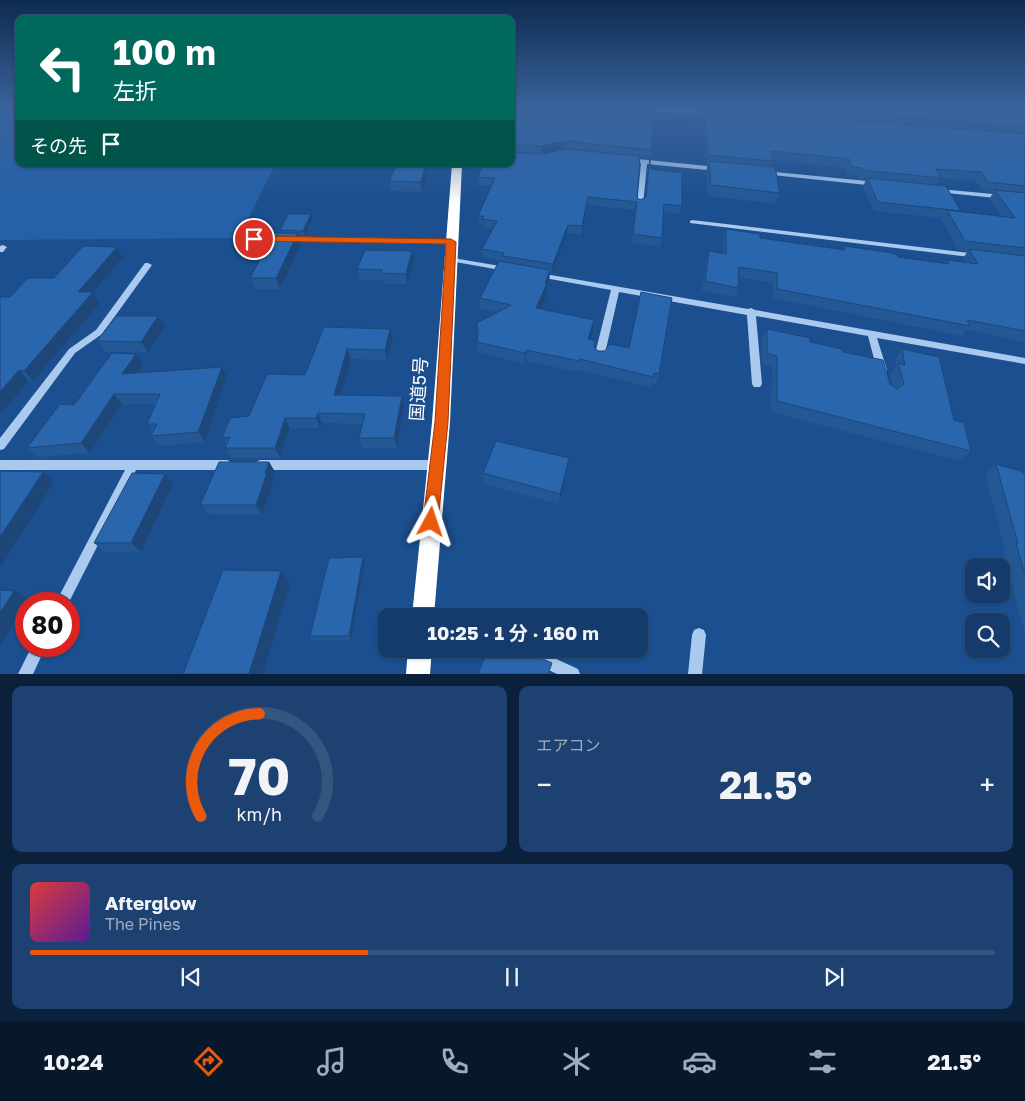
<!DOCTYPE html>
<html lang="ja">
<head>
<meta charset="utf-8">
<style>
  :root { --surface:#143b6b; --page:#1d4271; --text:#f1f3f6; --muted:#9dadc1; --line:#33557e; --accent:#ea580c }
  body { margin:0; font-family:"Golos Text","Noto Sans JP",sans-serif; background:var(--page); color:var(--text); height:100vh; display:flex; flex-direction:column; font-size:19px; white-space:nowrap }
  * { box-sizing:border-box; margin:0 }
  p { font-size:16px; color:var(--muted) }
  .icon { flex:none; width:28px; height:28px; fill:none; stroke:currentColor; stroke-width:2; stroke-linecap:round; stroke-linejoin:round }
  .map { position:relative; height:674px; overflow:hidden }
  .panel { display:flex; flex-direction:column; gap:12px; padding:12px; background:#0b203b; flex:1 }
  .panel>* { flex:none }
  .banner { position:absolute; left:15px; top:15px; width:500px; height:152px; border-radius:10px; box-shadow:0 1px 4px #0004,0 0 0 1px var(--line); background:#00695c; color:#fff; overflow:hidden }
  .buttons { position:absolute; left:965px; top:558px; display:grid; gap:10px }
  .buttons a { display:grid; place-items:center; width:45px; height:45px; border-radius:10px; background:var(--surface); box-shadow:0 1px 4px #0004,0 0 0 1px var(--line); font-size:25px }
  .speed { position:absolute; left:15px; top:592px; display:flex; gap:10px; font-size:25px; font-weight:700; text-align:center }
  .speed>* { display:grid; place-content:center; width:65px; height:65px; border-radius:50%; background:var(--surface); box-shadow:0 1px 4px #0004,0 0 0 1px var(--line); line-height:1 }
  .speed .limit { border:8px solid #d22; background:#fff; color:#111 }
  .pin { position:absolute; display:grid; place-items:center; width:42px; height:42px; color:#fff; margin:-21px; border:2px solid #fff; border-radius:50%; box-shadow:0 1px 5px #0007 }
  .me { position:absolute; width:55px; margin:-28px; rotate:5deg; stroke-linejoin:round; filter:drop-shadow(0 0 4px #0008) }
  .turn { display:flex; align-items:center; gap:18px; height:105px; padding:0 15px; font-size:22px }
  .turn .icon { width:65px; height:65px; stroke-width:2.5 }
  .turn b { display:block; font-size:35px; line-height:42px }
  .then { display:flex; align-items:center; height:48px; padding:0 15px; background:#0003; gap:10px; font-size:19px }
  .big { font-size:38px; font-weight:700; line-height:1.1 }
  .panel .tile { flex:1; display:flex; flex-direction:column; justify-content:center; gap:8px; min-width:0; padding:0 18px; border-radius:10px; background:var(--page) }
  .panel .dial { align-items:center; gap:0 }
  .dial svg { height:130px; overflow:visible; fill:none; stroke:var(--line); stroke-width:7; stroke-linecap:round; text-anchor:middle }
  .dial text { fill:var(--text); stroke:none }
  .song { display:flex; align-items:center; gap:15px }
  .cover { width:60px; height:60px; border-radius:8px; background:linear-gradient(135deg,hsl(0 70% 55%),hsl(270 70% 35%)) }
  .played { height:5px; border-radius:2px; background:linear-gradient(90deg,var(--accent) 35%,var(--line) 35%) }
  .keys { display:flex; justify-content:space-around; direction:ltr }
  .heat { display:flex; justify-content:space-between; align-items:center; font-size:28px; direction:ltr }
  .panel .tiles { flex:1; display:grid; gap:12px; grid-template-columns:1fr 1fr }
  .tile:last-child { grid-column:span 2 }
  .trip { position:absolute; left:378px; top:608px; width:270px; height:50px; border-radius:10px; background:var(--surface); box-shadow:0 1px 4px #0004,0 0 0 1px var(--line); font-weight:700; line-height:50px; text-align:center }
  .menu { display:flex; height:80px; justify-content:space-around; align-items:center; background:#08182b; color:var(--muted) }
  .menu .icon { width:35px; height:35px }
  .menu .active { color:var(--accent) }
  .menu b { font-size:22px; color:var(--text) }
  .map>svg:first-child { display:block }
  .green { fill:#2461a8 }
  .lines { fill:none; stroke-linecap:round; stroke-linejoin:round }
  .minor { fill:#a9c9ee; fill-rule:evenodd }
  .highway { fill:#fff; fill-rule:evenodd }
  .wall { fill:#245895; fill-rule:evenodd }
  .shaded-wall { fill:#1d4779 }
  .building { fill:#2a66ad; stroke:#1d4779 }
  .route { fill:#ea580c; stroke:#983908 }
  .labels { text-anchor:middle; stroke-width:5; stroke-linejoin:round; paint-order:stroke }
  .street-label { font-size:18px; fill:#fff; stroke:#1b4f8f }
</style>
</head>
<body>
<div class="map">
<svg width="1025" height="674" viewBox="0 0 1025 674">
  <rect width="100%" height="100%" fill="#1b4f8f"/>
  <polygon class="green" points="0,108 19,108 19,164 275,164 239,238 0,240"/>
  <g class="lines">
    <g class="minor">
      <polygon points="638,108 661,108 703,110 706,112 703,114 641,110"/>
      <polygon points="628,158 717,167 720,169 717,171 647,164 643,205 640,207 637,205 641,163 626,161 626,159"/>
      <polygon points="765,171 877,182 880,184 877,186 763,174 762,173"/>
      <polygon points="939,189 1025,197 1025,201 937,192 937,190"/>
      <polygon points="692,220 978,254 982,256 978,258 690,223 690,221"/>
      <polygon points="250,237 451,240 455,242 451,244 253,241 250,241"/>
      <polygon points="3,245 7,247 3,252 0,252 0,246"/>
      <polygon points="447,257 506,267 510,269 506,271 450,261 447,261 446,259"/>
      <polygon points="145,263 148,263 152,265 102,334 75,353 4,449 0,450 0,438 69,349 96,330"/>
      <polygon points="536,273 539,273 748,309 751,308 755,310 1025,358 1025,364 877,338 887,370 885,372 879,372 877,370 868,336 756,316 762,384 760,387 754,387 752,384 747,315 619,292 604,358 602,360 596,360 594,358 611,290 539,277 536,277 535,275"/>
      <polygon points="0,460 227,460 231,462 232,465 231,468 227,470 136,470 68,604 55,604 125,470 0,470"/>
      <polygon points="260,460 436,460 440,462 441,465 440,468 436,470 260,470 256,468 255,465 256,462"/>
      <polygon points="699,628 704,630 706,635 702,674 688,674 692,635 694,630"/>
      <polygon points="32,646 46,646 33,674 18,674"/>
      <polygon points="541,652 578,669 580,674 557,674 536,664 534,659 536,654"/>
    </g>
    <g class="highway">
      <polygon points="452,164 462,164 450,422 434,616 412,616 432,422"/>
      <polygon points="408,649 432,649 430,674 406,674"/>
    </g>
  </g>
  <g class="wall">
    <polygon points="511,108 651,150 650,158 640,157 637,197 640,200 646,197 650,157 650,169 682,206 680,214 664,212 662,238 660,247 632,243 635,210 587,205 582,235 567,233 552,273 550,272 549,281 547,286 547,294 540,309 593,331 590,339 595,341 594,348 598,351 659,374 656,384 651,383 650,387 578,370 578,372 526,361 525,364 477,352 477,342 478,335 477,323 497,312 480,308 480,298 503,262 503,261 482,257 482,249 493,229 483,228 483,224 478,224 478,216 491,186 478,185 478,177 511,164"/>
    <path d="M693,108h332v234l-59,-12 -4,6 -189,-38v-15l-34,-6 -1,11 -3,9 -33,-6 4,-31 3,-9 14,2v-15l3,-9 34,9 83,11 1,-3 54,11 47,6 2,-3 18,2 -2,-4 5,-7 -10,-1 -17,-31 1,-1 -68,-7 -11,-24 3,-8h-7l-1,-3 -10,-1 -3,-7 -72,-8v1l-2,6 9,26 -4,11 -68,-8 -2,-25 2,-7 -2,-1 -3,-35 -11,-1v-11l1,-7zM941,178l35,3 7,10 11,1 -5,7 12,17 -40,-4v-1l-24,-26z"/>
    <polygon points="397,164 430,164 422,192 391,191 389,181"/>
    <polygon points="311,214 312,219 305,236 299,236 301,244 280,289 255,289 250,278 281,233 280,230"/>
    <polygon points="117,247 123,257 93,293 100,303 33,381 29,381 0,415 10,297 54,278"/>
    <polygon points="412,251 414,262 407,284 383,284 383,280 360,280 357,269"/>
    <polygon points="165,327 148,352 105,352 97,341"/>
    <polygon points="324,327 390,329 393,339 387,360 351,359 340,395 404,406 397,448 362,448 359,438 362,424 322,423 320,428 290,428 280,458 231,458 225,448 227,445 222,438 305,375"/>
    <polygon points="767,329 843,352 893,386 890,374 896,367 895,360 902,349 954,420 971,451 960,461 771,412 772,367 762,364 762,340"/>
    <polygon points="143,364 137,373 222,367 227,377 205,442 159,446 151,436 153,432 147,424 156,404 122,404 90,453 38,457 27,448 74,405"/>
    <polygon points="569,458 567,469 559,504 484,484 483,473"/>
    <polygon points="269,462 275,472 272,482 273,484 262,515 208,514 200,505"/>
    <polygon points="996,464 1025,476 1025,633 1003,552 1005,550 985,474"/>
    <polygon points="165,474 173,484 141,552 105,552 94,543"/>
    <polygon points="363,557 365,562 351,640 313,640 310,636"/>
  </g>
  <g class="shaded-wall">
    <polygon points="565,141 564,149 542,154 542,146"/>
    <polygon points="426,164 430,164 422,192 421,182"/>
    <polygon points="588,197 587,205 582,235 582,226"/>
    <polygon points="311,214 312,219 305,236 303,231"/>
    <polygon points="568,225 567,233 552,273 553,264"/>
    <polygon points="298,233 301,244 280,289 276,278"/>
    <polygon points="117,247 123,257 93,293 100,303 33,381 24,371 78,292"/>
    <polygon points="412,251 414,262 407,284 406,274"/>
    <polygon points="550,270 549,281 547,286 547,294 536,319 536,308"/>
    <polygon points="158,316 165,327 148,352 141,342"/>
    <polygon points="594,320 593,331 587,350 588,339"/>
    <polygon points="390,329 393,339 387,360 385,350"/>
    <polygon points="347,349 351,359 338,405 334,395"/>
    <polygon points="526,350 526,361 525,364 525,353"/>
    <polygon points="136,354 143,364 130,384 122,374"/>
    <polygon points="222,367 227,377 205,442 198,432"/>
    <polygon points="19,370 29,381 0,415 0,392"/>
    <polygon points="114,394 122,404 90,453 81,443"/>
    <polygon points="402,396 404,406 397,448 394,438"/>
    <polygon points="318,413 322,423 320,428 316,418"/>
    <polygon points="285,418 290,428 280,458 275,448"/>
    <polygon points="569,458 567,469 559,504 560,494"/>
    <polygon points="269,462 275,472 272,482 273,484 262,515 256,505"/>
    <polygon points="43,472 54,482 0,568 0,537"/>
    <polygon points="165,474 173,484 141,552 131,543"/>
    <polygon points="363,557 365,562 351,640 349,636"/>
    <polygon points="281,571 290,583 263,674 249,674"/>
    <polygon points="14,591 28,599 0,646 0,613"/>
  </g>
  <g class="building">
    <polygon points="511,108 654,108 651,150 565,141 542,146 511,144"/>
    <polygon points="694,108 1025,134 1025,186 988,182 981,172 936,169 941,178 863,170 862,168 852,167 849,159 771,151 773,161 708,155 705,120 694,119"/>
    <polygon points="781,108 1014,108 1025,119 1025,127"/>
    <polygon points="565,149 640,156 637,197 640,200 646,197 650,157 650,169 682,173 682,206 664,204 662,238 633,234 637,202 588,197 582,226 568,225 553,264 503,256 504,253 482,249 497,221 482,219 484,216 478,216 495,178 478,177 482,164 511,164 511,152 542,154"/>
    <polygon points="709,161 775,167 780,193 711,185"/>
    <polygon points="397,164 426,164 421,182 389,181"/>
    <polygon points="867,178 946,186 961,211 878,202"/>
    <polygon points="995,190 1025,193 1025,248 965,241 947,210 1015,218"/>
    <polygon points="288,214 311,214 303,231 280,230"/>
    <polygon points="726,229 760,234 760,238 845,250 844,246 886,252 896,254 898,257 949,264 947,260 978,264 969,249 1025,256 1025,331 967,320 970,326 777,289 777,273 739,267 738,288 705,281 709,251 726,254"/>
    <polygon points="274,233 298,233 276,278 250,278"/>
    <polygon points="83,246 117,247 78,292 93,292 24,371 19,370 0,392 0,297 10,297 28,278 54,278"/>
    <polygon points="365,250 412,251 406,274 381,273 382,270 357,269"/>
    <polygon points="499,261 550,270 545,283 547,283 536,308 594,320 588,339 595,341 594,347 598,351 605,351 609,344 629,348 641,292 672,298 659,374 654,373 653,377 580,359 579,361 526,350 525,353 477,342 478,331 477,323 511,305 480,298"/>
    <polygon points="116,316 158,316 141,342 97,341"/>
    <polygon points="324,327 390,329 385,350 347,349 334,395 402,396 394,438 359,438 365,414 318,413 316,418 285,418 275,448 225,448 230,437 222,438 230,418 249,416 267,374 305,375"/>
    <polygon points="767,329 810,338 810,342 842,349 843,352 883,360 890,384 897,389 904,384 898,363 905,365 902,349 939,357 954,420 964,423 971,451 777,401 777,356 767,353"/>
    <polygon points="112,353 136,354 122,374 222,367 198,432 151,436 157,424 147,424 160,394 114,394 81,443 27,448 60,404 74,405"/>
    <polygon points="496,441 569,458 560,494 483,473"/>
    <polygon points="219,462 269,462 265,473 267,473 256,505 200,505"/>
    <polygon points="996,464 1023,472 1025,476 1025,575 1016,543 1018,544"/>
    <polygon points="0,471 43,472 0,537"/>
    <polygon points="132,473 165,474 131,543 94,543"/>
    <polygon points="363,557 349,636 310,636 329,558"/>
    <polygon points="223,570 281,571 249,674 183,674"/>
    <polygon points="0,590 14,591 0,613"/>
    <polygon points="488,649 520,649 552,663 548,674 478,674"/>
  </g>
  <linearGradient id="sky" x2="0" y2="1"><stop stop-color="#0f2b4f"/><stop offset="0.53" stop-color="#39639b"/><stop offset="1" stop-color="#39639b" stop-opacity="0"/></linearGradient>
  <rect width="1025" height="202" fill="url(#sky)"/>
  <polygon class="route" points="254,236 451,239 456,242 448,422 438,522 436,527 431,529 425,527 423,522 435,422 446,244 250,241 249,239"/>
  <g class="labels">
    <g class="street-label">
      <text transform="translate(419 389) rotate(-86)" y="6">国道5号</text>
    </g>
  </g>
</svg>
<div class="buttons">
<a><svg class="icon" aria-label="sound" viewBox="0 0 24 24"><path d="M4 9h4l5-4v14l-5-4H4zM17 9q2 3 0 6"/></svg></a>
<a><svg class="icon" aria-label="search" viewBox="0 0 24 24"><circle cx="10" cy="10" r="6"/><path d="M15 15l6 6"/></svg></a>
</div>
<div class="speed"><div class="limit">80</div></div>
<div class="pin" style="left:254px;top:239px;background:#d93025"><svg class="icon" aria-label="arrive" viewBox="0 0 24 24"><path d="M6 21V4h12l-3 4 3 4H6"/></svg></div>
<svg class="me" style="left:431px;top:522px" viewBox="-20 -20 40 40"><path d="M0-17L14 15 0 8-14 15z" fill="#ea580c" stroke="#fff" stroke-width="4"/></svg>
<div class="trip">10:25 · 1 分 · 160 m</div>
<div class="banner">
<div class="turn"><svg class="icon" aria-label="left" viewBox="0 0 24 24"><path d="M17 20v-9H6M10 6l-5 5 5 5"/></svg><div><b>100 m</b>左折</div></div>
<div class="then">その先<svg class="icon" aria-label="arrive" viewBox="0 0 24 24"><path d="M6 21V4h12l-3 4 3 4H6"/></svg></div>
</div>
</div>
<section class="panel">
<div class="tiles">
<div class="tile dial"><svg viewBox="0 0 100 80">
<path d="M14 69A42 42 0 1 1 86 69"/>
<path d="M14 69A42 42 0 0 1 50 6" stroke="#ea580c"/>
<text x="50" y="56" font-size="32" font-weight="700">70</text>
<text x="50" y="72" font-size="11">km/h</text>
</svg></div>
<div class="tile"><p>エアコン</p>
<div class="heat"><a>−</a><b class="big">21.5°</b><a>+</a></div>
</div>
<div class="tile">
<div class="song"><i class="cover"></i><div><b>Afterglow</b><p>The Pines</p></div></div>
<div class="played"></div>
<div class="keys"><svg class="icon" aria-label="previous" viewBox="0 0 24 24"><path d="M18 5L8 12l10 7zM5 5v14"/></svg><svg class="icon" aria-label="pause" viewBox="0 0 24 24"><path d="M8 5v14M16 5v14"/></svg><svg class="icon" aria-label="next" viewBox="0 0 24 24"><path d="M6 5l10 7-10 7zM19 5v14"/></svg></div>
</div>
</div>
</section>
<nav class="menu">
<b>10:24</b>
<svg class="icon active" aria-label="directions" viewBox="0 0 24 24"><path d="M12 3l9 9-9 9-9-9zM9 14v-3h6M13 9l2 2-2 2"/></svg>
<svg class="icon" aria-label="music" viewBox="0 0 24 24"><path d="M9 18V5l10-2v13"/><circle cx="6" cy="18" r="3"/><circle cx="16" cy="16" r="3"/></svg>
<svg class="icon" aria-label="phone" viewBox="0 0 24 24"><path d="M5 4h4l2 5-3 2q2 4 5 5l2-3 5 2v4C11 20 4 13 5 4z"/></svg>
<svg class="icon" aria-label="climate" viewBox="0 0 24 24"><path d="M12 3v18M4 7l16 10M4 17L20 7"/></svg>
<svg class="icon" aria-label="car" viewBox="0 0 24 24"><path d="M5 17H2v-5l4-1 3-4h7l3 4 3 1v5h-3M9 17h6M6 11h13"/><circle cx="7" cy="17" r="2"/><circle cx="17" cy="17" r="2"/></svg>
<svg class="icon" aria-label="filters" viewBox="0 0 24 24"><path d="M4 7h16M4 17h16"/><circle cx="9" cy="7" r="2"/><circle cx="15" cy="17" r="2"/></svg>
<b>21.5°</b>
</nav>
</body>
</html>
